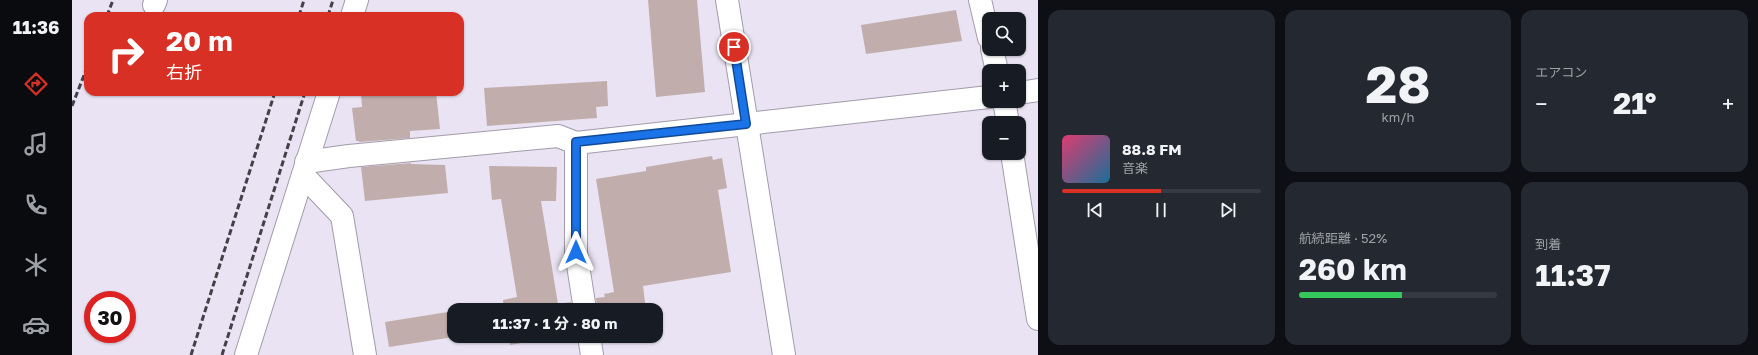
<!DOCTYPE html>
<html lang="ja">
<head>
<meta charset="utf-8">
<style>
  :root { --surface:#171b24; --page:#242831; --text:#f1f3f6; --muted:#9ea1a6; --line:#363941; --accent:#d93025 }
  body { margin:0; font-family:"Golos Text","Noto Sans JP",sans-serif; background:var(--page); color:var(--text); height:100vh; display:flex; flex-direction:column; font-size:15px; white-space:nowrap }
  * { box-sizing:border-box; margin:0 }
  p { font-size:13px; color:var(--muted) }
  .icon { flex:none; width:22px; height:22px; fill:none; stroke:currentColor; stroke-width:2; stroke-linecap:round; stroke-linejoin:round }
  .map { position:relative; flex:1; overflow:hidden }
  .side { display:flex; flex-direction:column; gap:10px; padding:10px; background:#0d0f14; width:720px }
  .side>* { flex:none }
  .banner { position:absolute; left:12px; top:12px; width:380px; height:84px; border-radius:12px; box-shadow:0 1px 3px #0004; background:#d93025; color:#fff; overflow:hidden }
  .controls { position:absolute; left:910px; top:12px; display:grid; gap:8px }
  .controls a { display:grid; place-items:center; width:44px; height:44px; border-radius:8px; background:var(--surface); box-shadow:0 1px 3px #0004; font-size:20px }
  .speed { position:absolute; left:12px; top:291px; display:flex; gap:8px; font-size:20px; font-weight:700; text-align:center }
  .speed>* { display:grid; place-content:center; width:52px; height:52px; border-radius:50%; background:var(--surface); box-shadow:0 1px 3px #0004; line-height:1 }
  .speed .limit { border:6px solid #d22; background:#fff; color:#111 }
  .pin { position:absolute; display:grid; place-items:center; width:34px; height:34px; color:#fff; margin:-17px; border:2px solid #fff; border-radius:50%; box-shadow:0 1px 4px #0007 }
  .me { position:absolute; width:44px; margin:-22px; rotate:0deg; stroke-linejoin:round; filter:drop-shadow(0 0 3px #0008) }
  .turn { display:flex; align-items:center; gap:14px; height:84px; padding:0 16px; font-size:18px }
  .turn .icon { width:52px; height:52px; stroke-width:2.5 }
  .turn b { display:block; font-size:28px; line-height:34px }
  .big { font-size:30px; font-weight:700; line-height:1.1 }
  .side .card { flex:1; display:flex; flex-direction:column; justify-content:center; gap:6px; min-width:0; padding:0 14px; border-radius:12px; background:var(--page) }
  .side .dial { align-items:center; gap:0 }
  .dial b { font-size:52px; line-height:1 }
  .song { display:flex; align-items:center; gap:12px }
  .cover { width:48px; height:48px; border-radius:6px; background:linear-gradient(135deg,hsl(340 70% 55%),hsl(200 70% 35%)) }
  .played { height:4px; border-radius:2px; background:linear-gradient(90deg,var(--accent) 50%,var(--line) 50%) }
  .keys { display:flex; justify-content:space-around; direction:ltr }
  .heat { display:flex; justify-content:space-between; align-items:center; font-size:22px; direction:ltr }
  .charge { height:6px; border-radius:3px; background:linear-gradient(90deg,#34c759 52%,var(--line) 0) }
  .side .tiles { flex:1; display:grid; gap:10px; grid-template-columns:repeat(3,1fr) }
  .card:first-child { grid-row:span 2 }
  .trip { position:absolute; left:375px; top:303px; width:216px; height:40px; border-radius:12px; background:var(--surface); box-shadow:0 1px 3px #0004; font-weight:700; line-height:40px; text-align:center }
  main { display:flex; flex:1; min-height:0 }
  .dock { display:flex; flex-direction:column; width:72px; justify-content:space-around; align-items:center; background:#090b0e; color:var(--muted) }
  .dock .icon { width:28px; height:28px }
  .dock .selected { color:var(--accent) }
  .dock b { font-size:18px; color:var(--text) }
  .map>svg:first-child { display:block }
  .building { fill:#c1aeac }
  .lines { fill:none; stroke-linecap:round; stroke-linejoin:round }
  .minor-casing { stroke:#a29baa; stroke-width:24 }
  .minor { stroke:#fff; stroke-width:22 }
  .rail { stroke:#444048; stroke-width:3; stroke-dasharray:6 3; stroke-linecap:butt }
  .route-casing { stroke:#114b97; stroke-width:10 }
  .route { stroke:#1a73e8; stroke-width:7 }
</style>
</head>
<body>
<main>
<nav class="dock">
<b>11:36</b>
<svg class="icon selected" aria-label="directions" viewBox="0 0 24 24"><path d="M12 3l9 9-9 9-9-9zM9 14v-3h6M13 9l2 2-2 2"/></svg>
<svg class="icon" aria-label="music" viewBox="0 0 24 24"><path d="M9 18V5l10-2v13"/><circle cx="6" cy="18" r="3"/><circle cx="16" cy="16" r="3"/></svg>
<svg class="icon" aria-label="phone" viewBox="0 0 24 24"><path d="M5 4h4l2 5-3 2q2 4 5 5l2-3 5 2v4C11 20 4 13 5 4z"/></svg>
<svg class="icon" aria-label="climate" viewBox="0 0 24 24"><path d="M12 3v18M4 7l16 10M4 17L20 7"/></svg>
<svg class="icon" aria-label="car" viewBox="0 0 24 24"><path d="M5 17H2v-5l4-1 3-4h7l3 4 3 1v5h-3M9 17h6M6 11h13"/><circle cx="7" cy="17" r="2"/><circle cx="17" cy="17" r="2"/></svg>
</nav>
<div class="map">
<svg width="966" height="355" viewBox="0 0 966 355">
  <rect width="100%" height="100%" fill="#eae3f3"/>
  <g class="building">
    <polygon points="576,0 625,0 633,92 584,97"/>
    <polygon points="884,10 890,41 794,54 789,25"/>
    <polygon points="535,81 536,106 524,107 525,118 415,126 412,88"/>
    <polygon points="289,92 364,92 368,129 338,131 338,138 287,142 287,141 284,141 280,108 290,107"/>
    <polygon points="640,156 641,160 650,158 655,188 646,190 659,272 571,286 574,310 525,310 524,298 533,297 532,294 542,292 524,179 574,171 574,167"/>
    <polygon points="339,163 339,164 373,165 376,193 293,201 289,167"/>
    <polygon points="417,166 485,167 484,201 469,201 486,304 499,302 500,310 432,310 431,300 445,297 429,199 420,200"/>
    <polygon points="382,311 382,337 317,347 313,322"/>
    <polygon points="437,336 490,336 438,345"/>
  </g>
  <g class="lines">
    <defs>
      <g id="minor">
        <polyline points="655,0 712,355"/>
        <polyline points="908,0 917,38"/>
        <polyline points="82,5 84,0"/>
        <polyline points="280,16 285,0"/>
        <polyline points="920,49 925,71"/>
        <polyline points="947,93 966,90"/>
        <polyline points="932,101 936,123"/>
        <polyline points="940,153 966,319"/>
        <polyline points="234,162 277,156 486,136 504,143"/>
        <polyline points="231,175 270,216 293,355"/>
        <polyline points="513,310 504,252 504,143 917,97"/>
        <polyline points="517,336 520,355"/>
        <polyline points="174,355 257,92"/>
      </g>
    </defs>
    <use href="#minor" class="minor-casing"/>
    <use href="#minor" class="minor"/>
    <g class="rail">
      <polyline points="35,16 41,0"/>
      <polyline points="227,16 232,0"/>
      <polyline points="256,16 261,0"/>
      <polyline points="0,106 16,65"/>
      <polyline points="119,355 203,92"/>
      <polyline points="150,355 233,92"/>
    </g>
  </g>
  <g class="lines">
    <defs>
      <polyline id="route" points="504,252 504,142 674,124 662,47"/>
    </defs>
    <use href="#route" class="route-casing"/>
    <use href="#route" class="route"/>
  </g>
</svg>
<div class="controls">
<a><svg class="icon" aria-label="search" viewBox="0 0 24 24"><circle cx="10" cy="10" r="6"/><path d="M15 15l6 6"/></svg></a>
<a>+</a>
<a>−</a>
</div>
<div class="speed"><div class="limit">30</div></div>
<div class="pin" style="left:662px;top:47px;background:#d93025"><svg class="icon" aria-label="arrive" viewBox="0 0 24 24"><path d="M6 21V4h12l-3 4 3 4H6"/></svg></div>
<svg class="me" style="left:504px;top:252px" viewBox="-20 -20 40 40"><path d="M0-17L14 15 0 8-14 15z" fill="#1a73e8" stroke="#fff" stroke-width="4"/></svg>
<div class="trip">11:37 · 1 分 · 80 m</div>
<div class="banner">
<div class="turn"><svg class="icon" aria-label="right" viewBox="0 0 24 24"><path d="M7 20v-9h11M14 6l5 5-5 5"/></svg><div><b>20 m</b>右折</div></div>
</div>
</div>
<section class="side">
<div class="tiles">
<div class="card">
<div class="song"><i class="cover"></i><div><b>88.8 FM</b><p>音楽</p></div></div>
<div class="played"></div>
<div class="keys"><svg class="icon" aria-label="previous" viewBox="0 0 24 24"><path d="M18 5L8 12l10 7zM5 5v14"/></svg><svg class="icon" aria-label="pause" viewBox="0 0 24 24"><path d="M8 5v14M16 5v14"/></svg><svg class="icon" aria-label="next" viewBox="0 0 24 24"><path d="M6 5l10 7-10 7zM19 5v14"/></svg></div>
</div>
<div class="card dial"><b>28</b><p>km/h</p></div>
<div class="card"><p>エアコン</p>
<div class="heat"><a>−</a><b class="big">21°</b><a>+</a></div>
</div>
<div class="card"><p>航続距離 · 52%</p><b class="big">260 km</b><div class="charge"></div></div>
<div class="card"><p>到着</p><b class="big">11:37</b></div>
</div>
</section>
</main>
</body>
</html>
